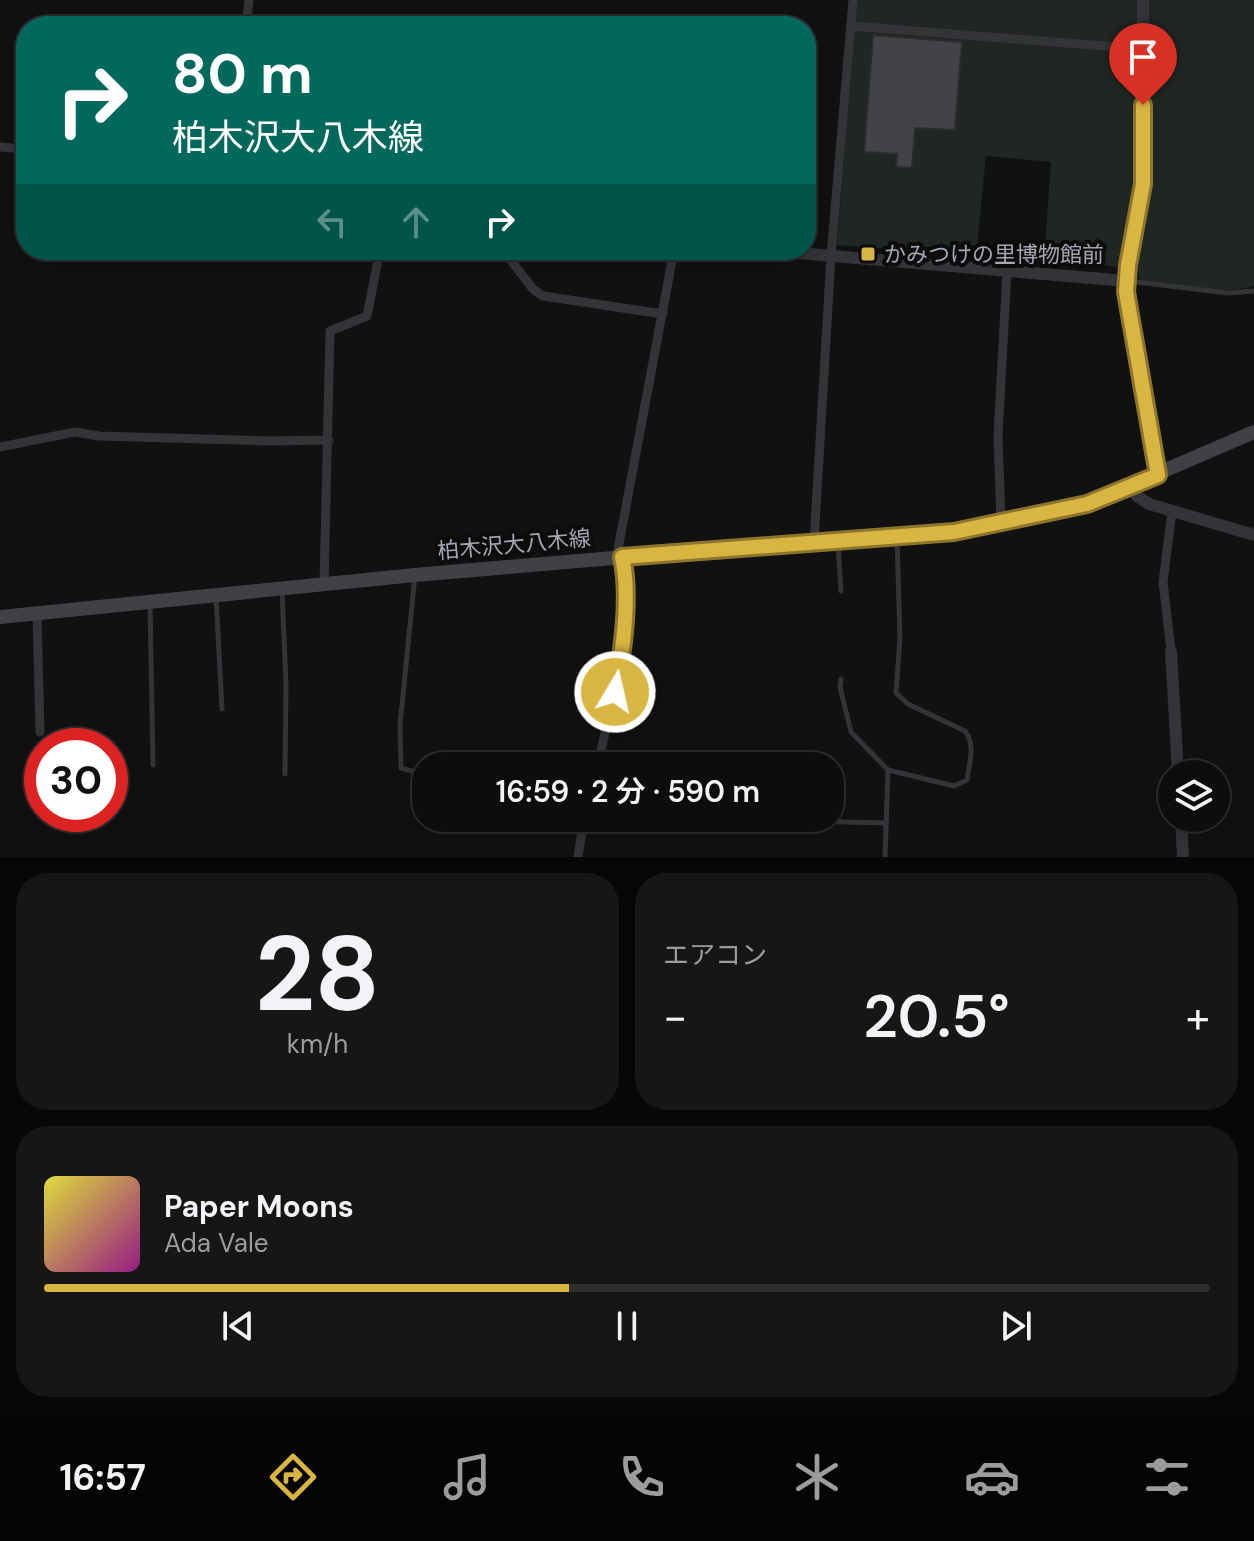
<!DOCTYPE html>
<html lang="ja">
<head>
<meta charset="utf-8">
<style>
  :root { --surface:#0d0d0e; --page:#161617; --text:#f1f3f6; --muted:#9a9c9e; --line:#2d2d2e; --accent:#d9b542 }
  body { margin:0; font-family:"DM Sans","Noto Sans JP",sans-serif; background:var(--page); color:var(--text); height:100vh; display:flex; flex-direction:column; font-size:30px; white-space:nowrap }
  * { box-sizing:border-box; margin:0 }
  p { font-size:26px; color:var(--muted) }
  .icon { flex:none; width:44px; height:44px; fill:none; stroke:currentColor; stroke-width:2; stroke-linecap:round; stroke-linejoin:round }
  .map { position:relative; height:857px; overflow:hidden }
  .panel { display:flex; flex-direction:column; gap:16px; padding:16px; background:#070708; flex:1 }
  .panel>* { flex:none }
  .hud { position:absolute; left:16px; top:16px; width:800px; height:244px; border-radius:32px; box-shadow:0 4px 20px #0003,0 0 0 2px var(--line); background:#00695c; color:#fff; overflow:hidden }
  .tools { position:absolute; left:1158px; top:760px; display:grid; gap:16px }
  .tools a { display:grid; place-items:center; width:72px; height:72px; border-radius:50%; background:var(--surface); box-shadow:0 4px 20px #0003,0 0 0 2px var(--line); font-size:40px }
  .speed { position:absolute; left:24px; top:728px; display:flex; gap:16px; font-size:40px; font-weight:700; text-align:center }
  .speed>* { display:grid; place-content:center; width:104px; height:104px; border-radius:50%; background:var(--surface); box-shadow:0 4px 20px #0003,0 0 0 2px var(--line); line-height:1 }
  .speed .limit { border:12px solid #d22; background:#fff; color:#111 }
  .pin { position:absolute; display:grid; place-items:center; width:68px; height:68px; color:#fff; margin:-82px -34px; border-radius:50% 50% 50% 0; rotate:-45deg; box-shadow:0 0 8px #0007 }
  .pin .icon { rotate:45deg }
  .me { position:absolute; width:88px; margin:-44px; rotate:9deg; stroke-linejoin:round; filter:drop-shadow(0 0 6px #0008) }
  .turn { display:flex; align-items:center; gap:28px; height:168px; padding:0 24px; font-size:36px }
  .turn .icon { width:104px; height:104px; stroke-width:2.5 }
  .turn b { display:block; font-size:56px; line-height:68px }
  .lanes { display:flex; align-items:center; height:76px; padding:0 24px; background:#0003; justify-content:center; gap:40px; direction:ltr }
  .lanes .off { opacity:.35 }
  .big { font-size:60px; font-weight:600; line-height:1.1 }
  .panel .tile { flex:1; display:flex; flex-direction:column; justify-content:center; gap:12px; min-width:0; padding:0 28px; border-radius:32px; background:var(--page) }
  .panel .dial { align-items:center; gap:0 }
  .dial b { font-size:104px; line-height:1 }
  .song { display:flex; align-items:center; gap:24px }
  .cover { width:96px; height:96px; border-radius:12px; background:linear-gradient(135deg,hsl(60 70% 55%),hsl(310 70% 35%)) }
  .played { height:8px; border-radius:4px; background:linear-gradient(90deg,var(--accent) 45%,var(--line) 45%) }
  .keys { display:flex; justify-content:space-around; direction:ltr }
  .heat { display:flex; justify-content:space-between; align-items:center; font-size:44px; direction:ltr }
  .panel .tiles { flex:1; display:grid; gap:16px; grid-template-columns:1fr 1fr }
  .tile:last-child { grid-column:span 2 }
  .trip { position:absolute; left:412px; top:752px; width:432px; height:80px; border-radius:32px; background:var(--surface); box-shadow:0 4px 20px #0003,0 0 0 2px var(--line); font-weight:600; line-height:80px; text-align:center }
  .tabs { display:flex; height:128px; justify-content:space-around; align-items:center; background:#050506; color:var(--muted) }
  .tabs .icon { width:56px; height:56px }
  .tabs .current { color:var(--accent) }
  .tabs b { font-size:36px; color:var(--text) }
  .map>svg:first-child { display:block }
  .green { fill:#202621 }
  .building { fill:#434347; stroke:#2b2b2e; stroke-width:2 }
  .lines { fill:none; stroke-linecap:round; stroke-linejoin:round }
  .service { stroke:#343438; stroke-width:5 }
  .minor { stroke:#343438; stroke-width:9 }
  .tertiary { stroke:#343438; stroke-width:12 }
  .secondary { stroke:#404146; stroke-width:14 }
  .route-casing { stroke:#8d762b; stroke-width:20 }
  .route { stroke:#d9b542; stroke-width:14 }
  .poi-dot { fill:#d9b542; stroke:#0c0c0d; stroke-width:3 }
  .labels { text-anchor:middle; stroke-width:8; stroke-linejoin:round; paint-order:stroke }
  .poi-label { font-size:22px; fill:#a4a6b1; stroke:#0c0c0d; text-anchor:start }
  .street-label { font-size:22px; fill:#a4a6b1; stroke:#0c0c0d }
</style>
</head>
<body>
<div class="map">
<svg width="1254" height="857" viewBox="0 0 1254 857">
  <rect width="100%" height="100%" fill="#111112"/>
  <path class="green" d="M857,0h397v286c-37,10 -77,-1 -114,-6l-2,-9 -25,-5 -69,-5 7,-99 -65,-6 -10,100 -139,-11z"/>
  <polygon class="building" points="873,35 962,42 955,130 915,128 912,168 896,167 897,154 864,152"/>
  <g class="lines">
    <g class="service">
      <polyline points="1128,281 1228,293 1254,291"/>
      <polyline points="838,544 841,591"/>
      <polyline points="415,575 400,725 401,768 426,775"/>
      <polyline points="282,590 286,685 285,774"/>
      <polyline points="216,596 222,709"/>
      <polyline points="150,603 153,765"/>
      <path d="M841,679l-1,8 11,45 37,38 66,16 13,-6c2,-16 9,-35 -2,-49l-57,-27 -12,-11 4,-55 -3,-101"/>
      <polyline points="673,818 886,823"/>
      <polyline points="885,857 888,770"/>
    </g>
    <g class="minor">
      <polyline points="246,26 249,0"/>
      <polyline points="851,26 1143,49"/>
      <polyline points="0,147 26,149"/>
      <polyline points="503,250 533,289 543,296 663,314"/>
      <polyline points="0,447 75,432 99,436 269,441 329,440"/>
      <polyline points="1001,523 998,435 1007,272"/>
      <polyline points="814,542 831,256 853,0"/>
      <polyline points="324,584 330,331 367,316 380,250"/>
      <polyline points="37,614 40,732"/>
      <polyline points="1171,651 1163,582 1172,511"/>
      <path d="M597,766c14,-56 27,-110 27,-168 0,-17 1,-33 -6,-49l56,-299"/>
      <polyline points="578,857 584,818"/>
    </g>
    <g class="tertiary">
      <polyline points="1143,0 1143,184 1126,281 1158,475"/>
      <polyline points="762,250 1126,281"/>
      <polyline points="1133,485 1137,496 1149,504 1254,535"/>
      <polyline points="1171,651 1178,774"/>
      <polyline points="1181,818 1183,857"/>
    </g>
    <polyline class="secondary" points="0,617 415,575 730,548 954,532 1087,504 1254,432"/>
  </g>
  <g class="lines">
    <defs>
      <path id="route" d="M615,692c8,-41 16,-94 7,-135l332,-25 133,-28 71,-29 -32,-183 2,-27 15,-81v-79"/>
    </defs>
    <use href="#route" class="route-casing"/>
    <use href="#route" class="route"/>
  </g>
  <rect class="poi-dot" x="860" y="246" width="16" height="16" rx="4"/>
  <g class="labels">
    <g class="poi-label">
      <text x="884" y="262">かみつけの里博物館前</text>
    </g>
    <g class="street-label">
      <text transform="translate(514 544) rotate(-5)" y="8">柏木沢大八木線</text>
    </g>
  </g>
</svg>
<div class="tools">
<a><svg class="icon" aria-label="layers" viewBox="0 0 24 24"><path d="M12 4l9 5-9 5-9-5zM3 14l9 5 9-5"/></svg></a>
</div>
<div class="speed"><div class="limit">30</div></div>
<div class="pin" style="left:1143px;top:105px;background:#d93025"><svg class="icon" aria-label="arrive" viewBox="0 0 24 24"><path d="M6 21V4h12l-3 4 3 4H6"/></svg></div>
<svg class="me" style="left:615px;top:692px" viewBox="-20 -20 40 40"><circle r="17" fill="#d9b542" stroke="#fff" stroke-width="3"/><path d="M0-11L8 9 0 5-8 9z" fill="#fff"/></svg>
<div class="trip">16:59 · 2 分 · 590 m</div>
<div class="hud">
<div class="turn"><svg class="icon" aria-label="right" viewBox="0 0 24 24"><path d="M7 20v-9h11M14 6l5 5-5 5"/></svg><div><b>80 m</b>柏木沢大八木線</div></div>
<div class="lanes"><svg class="icon off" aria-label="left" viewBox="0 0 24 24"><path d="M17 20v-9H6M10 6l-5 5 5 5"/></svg><svg class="icon off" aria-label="ahead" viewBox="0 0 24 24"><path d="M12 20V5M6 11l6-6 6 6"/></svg><svg class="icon" aria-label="right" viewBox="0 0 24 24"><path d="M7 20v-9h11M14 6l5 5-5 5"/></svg></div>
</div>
</div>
<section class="panel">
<div class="tiles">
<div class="tile dial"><b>28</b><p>km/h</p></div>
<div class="tile"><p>エアコン</p>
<div class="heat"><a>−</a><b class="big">20.5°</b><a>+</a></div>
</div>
<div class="tile">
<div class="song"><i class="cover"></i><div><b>Paper Moons</b><p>Ada Vale</p></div></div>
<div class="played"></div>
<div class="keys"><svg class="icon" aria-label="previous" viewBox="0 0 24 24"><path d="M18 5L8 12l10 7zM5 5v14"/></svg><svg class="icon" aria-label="pause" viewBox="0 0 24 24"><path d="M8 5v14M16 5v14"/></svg><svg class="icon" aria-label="next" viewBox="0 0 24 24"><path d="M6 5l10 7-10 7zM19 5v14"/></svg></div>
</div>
</div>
</section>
<nav class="tabs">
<b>16:57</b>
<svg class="icon current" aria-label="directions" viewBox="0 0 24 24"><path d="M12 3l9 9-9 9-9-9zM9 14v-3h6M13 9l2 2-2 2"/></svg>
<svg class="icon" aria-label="music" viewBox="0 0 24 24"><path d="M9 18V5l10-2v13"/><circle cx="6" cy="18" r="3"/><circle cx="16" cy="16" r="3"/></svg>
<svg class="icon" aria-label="phone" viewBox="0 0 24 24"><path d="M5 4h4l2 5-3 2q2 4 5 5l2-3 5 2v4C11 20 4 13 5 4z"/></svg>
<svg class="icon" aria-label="climate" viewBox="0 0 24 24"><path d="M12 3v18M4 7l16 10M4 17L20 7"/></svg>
<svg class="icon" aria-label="car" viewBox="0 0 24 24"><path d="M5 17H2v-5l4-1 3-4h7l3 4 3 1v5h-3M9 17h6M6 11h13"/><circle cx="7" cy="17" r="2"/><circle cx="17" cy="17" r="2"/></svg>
<svg class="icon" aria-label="filters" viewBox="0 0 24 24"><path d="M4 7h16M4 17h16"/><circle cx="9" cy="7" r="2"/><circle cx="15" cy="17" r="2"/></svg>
</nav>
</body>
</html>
